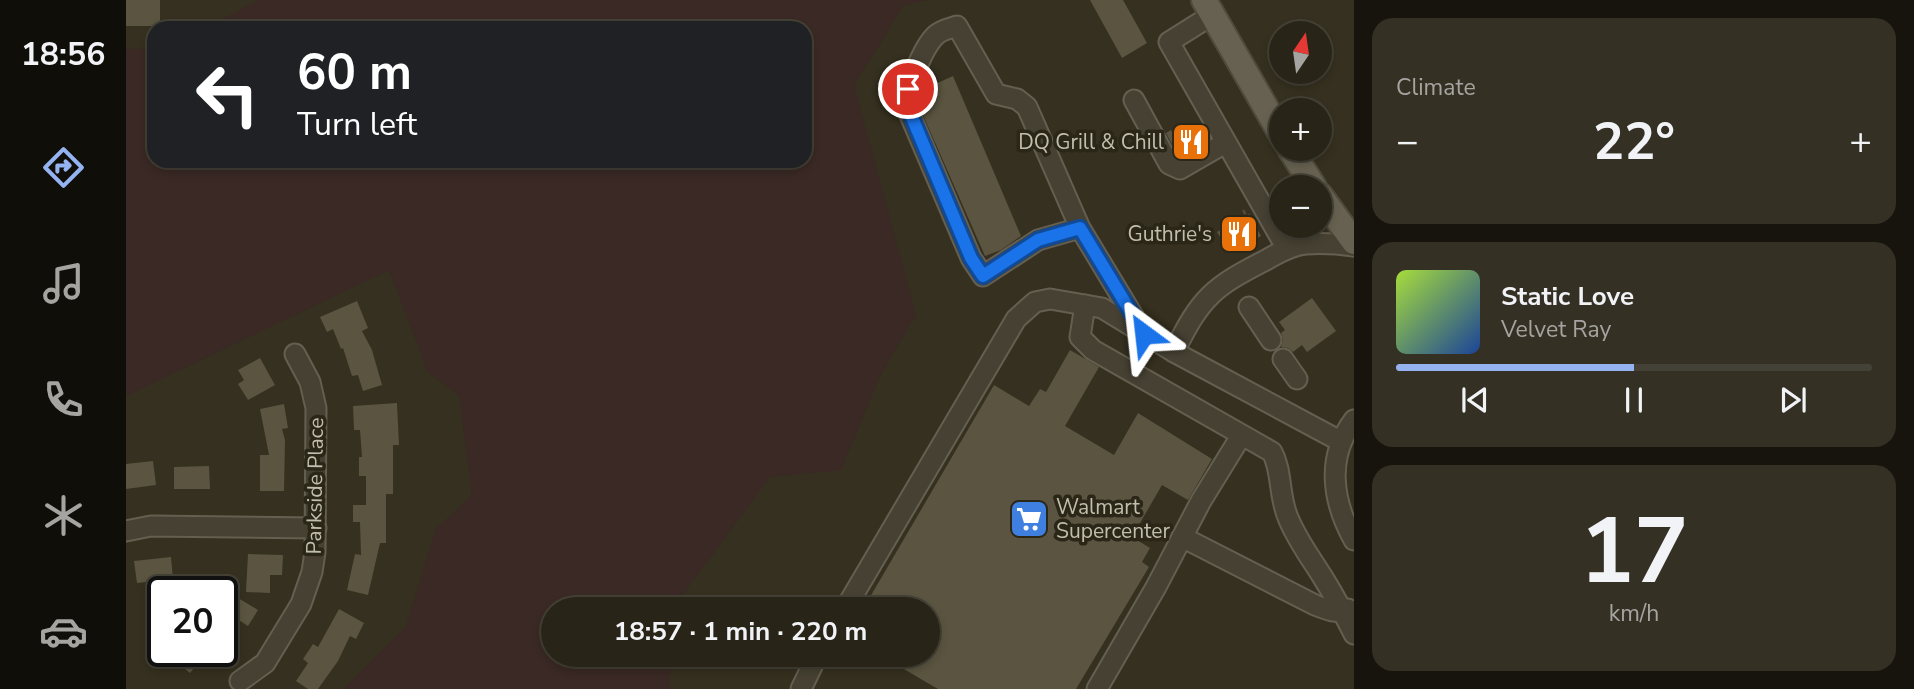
<!DOCTYPE html>
<html lang="en">
<head>
<meta charset="utf-8">
<style>
  :root { --surface:#282417; --page:#343024; --text:#f1f3f6; --muted:#a5a4a1; --line:#444136; --accent:#95b2f1 }
  body { margin:0; font-family:"Nunito Sans",sans-serif; background:var(--page); color:var(--text); height:100vh; display:flex; flex-direction:column; font-size:26px; white-space:nowrap }
  * { box-sizing:border-box; margin:0 }
  p { font-size:23px; color:var(--muted) }
  .icon { flex:none; width:38px; height:38px; fill:none; stroke:currentColor; stroke-width:2; stroke-linecap:round; stroke-linejoin:round }
  .map { position:relative; flex:1; overflow:hidden }
  .details { display:flex; flex-direction:column; gap:18px; padding:18px; background:#16140d; width:560px }
  .details>* { flex:none }
  .hud { position:absolute; left:21px; top:21px; width:665px; height:147px; border-radius:21px; box-shadow:0 4px 10px #0003,0 0 0 2px var(--line); background:#202124; color:#fff; overflow:hidden }
  .needle { width:46px; rotate:13deg }
  .fabs { position:absolute; left:1143px; top:21px; display:grid; gap:14px }
  .fabs a { display:grid; place-items:center; width:63px; height:63px; border-radius:50%; background:var(--surface); box-shadow:0 4px 10px #0003,0 0 0 2px var(--line); font-size:35px }
  .speed { position:absolute; left:21px; top:576px; display:flex; gap:14px; font-size:35px; font-weight:700; text-align:center }
  .speed>* { display:grid; place-content:center; width:91px; height:91px; border-radius:50%; background:var(--surface); box-shadow:0 4px 10px #0003,0 0 0 2px var(--line); line-height:1 }
  .speed .limit { border:4px solid #111; border-radius:10px; background:#fff; color:#111 }
  .pin { position:absolute; display:grid; place-items:center; width:60px; height:60px; color:#fff; margin:-30px; border:4px solid #fff; border-radius:50%; box-shadow:0 2px 7px #0007 }
  .me { position:absolute; width:77px; margin:-38px; rotate:330deg; stroke-linejoin:round; filter:drop-shadow(0 0 5px #0008) }
  .turn { display:flex; align-items:center; gap:24px; height:147px; padding:0 35px; font-size:32px }
  .turn .icon { width:91px; height:91px; stroke-width:2.5 }
  .turn b { display:block; font-size:49px; line-height:60px }
  .big { font-size:52px; font-weight:700; line-height:1.1 }
  .details .card { flex:1; display:flex; flex-direction:column; justify-content:center; gap:10px; min-width:0; padding:0 24px; border-radius:21px; background:var(--page) }
  .details .dial { align-items:center; gap:0 }
  .dial b { font-size:91px; line-height:1 }
  .song { display:flex; align-items:center; gap:21px }
  .cover { width:84px; height:84px; border-radius:10px; background:linear-gradient(135deg,hsl(80 70% 55%),hsl(220 70% 35%)) }
  .played { height:7px; border-radius:4px; background:linear-gradient(90deg,var(--accent) 50%,var(--line) 50%) }
  .keys { display:flex; justify-content:space-around; direction:ltr }
  .heat { display:flex; justify-content:space-between; align-items:center; font-size:38px; direction:ltr }
  .trip { position:absolute; left:415px; top:597px; width:399px; height:70px; border-radius:35px; background:var(--surface); box-shadow:0 4px 10px #0003,0 0 0 2px var(--line); font-weight:700; line-height:70px; text-align:center }
  main { display:flex; flex:1; min-height:0 }
  .tabs { display:flex; flex-direction:column; width:126px; justify-content:space-around; align-items:center; background:#100e09; color:var(--muted) }
  .tabs .icon { width:49px; height:49px }
  .tabs .current { color:var(--accent) }
  .tabs b { font-size:32px; color:var(--text) }
  .map>svg:first-child { display:block }
  .green { fill:#3a2925 }
  .building { fill:#5a5440 }
  .lines { fill:none; stroke-linecap:round; stroke-linejoin:round }
  .minor-casing { stroke:#645f50; stroke-width:23 }
  .major-casing { stroke:#4f4b3c; stroke-width:28 }
  .path { stroke:#564740; stroke-width:2.5; stroke-dasharray:5 5; stroke-linecap:butt }
  .minor { stroke:#464132; stroke-width:19 }
  .major { stroke:#666150; stroke-width:24 }
  .route-casing { stroke:#114b97; stroke-width:18 }
  .route { stroke:#1a73e8; stroke-width:12 }
  .labels { text-anchor:middle; stroke-width:7; stroke-linejoin:round; paint-order:stroke }
  .poi-label { font-size:21px; fill:#c3beac; stroke:#2a2618; text-anchor:end }
  .street-label { font-size:21px; fill:#c3beac; stroke:#2a2618 }
</style>
</head>
<body>
<main>
<nav class="tabs">
<b>18:56</b>
<svg class="icon current" aria-label="directions" viewBox="0 0 24 24"><path d="M12 3l9 9-9 9-9-9zM9 14v-3h6M13 9l2 2-2 2"/></svg>
<svg class="icon" aria-label="music" viewBox="0 0 24 24"><path d="M9 18V5l10-2v13"/><circle cx="6" cy="18" r="3"/><circle cx="16" cy="16" r="3"/></svg>
<svg class="icon" aria-label="phone" viewBox="0 0 24 24"><path d="M5 4h4l2 5-3 2q2 4 5 5l2-3 5 2v4C11 20 4 13 5 4z"/></svg>
<svg class="icon" aria-label="climate" viewBox="0 0 24 24"><path d="M12 3v18M4 7l16 10M4 17L20 7"/></svg>
<svg class="icon" aria-label="car" viewBox="0 0 24 24"><path d="M5 17H2v-5l4-1 3-4h7l3 4 3 1v5h-3M9 17h6M6 11h13"/><circle cx="7" cy="17" r="2"/><circle cx="17" cy="17" r="2"/></svg>
</nav>
<div class="map">
<svg width="1228" height="689" viewBox="0 0 1228 689">
  <rect width="100%" height="100%" fill="#35301f"/>
  <polygon class="green" points="133,0 803,0 778,5 728,85 790,315 754,376 715,470 644,477 546,609 427,609 427,654 544,655 544,689 218,689 280,626 310,529 346,495 333,396 302,372 263,270 0,396 0,48 28,50 28,161 679,161 679,28 79,28"/>
  <g class="building">
    <rect x="0" y="0" width="34" height="26"/>
    <polygon points="964,0 997,0 1021,43 996,58"/>
    <polygon points="827,76 895,236 875,250 859,256 793,106 796,90"/>
    <polygon points="1076,124 1084,138 1052,155 1040,133 1045,130 1050,139"/>
    <polygon points="1123,214 1135,236 1104,253 1091,232"/>
    <polygon points="1186,298 1210,331 1181,352 1176,345 1167,352 1162,348 1155,347 1157,340 1155,333 1159,330 1153,322"/>
    <polygon points="231,301 242,328 236,331 246,350 256,385 237,391 232,375 226,376 217,348 215,349 207,329 201,332 194,317"/>
    <polygon points="944,350 973,367 939,426 988,455 1012,413 1086,459 1062,500 1036,485 1006,537 1024,548 1016,562 1023,567 950,689 812,689 752,654 802,654 802,609 737,609 868,385 903,406 914,389 920,392"/>
    <polygon points="134,358 149,385 122,400 112,384 118,380 112,370"/>
    <polygon points="271,403 273,445 267,445 267,494 260,494 260,543 254,543 242,595 221,590 229,554 235,555 234,522 227,522 227,505 240,505 240,476 233,476 233,457 236,457 234,430 228,430 227,406"/>
    <polygon points="158,404 162,428 156,429 159,440 158,491 134,491 134,455 143,455 134,409"/>
    <polygon points="27,461 30,485 0,489 0,464"/>
    <polygon points="83,466 84,489 48,489 48,467"/>
    <polygon points="122,554 157,555 156,575 144,575 144,593 120,592"/>
    <polygon points="45,557 47,579 11,583 8,561"/>
    <polygon points="102,592 132,610 122,626 108,617 96,637 96,601"/>
    <polygon points="213,609 238,623 230,639 224,636 212,661 192,689 182,689 170,681 182,663 177,659 187,644 192,647"/>
    <polygon points="53,651 82,651 64,673 47,659"/>
  </g>
  <g class="lines">
    <defs>
      <g id="minor">
        <polyline points="1086,15 1043,42 1161,249"/>
        <polyline points="1008,100 1043,164 1054,169 1099,143"/>
        <path d="M954,228l-42,12 -55,36 -12,-18 -64,-150c-2,-17 16,-61 29,-73 5,-5 15,-7 21,-9l39,68 21,5 10,8 53,121 64,106"/>
        <path d="M959,305l-5,32 13,13 179,102c11,20 6,45 17,68 9,21 21,37 33,56 12,19 22,38 32,58"/>
        <polyline points="1123,307 1145,340"/>
        <path d="M1048,352c27,-55 39,-65 92,-92 12,-7 26,-15 40,-16 15,-1 33,0 48,2"/>
        <polyline points="1157,359 1171,379"/>
        <path d="M1228,420c-28,37 -22,81 0,120"/>
        <polyline points="0,531 25,526 190,528"/>
        <path d="M1056,537l133,68c11,4 22,10 33,4"/>
        <polyline points="719,609 890,319 909,302 924,299 976,308 1048,352 1214,441"/>
        <polyline points="114,681 139,663 175,604 186,572 189,552 190,408 184,382 169,354"/>
        <polyline points="675,689 692,654"/>
        <polyline points="971,689 1030,587 1075,501 1115,436"/>
      </g>
      <g id="major">
        <polyline points="1078,0 1155,134"/>
        <polyline points="1164,149 1188,187"/>
        <polyline points="1194,195 1228,242"/>
      </g>
    </defs>
    <use href="#minor" class="minor-casing"/>
    <use href="#major" class="major-casing"/>
    <g class="path">
      <polyline points="1117,210 1120,215"/>
      <polyline points="1118,245 1122,252"/>
    </g>
    <use href="#minor" class="minor"/>
    <use href="#major" class="major"/>
  </g>
  <g class="lines">
    <defs>
      <polyline id="route" points="782,89 780,100 782,108 845,258 857,276 912,240 954,228 1018,334"/>
    </defs>
    <use href="#route" class="route-casing"/>
    <use href="#route" class="route"/>
  </g>
  <defs>
    <symbol id="restaurant-square" viewBox="-11 -11 22 22"><rect x="-9" y="-9" width="18" height="18" rx="4" fill="#e8710a" stroke="#2a2618"/><path d="M-5-6h1v4h1v-4h1v4h1v-4h1v5L-1.5 .5V6h-2V.5L-5-1ZM5-6V6H3V1.5H1.5Q1.5-4 5-6Z" fill="#fff"/></symbol>
    <symbol id="supermarket-square" viewBox="-11 -11 22 22"><rect x="-9" y="-9" width="18" height="18" rx="4" fill="#3f7fe0" stroke="#2a2618"/><path d="M-6-5.5h2.5l.6 2H6L4.5 2H-2.5L-4.4-4H-6ZM-1.5 3.2a1.3 1.3 0 1 0 .1 0ZM3 3.2a1.3 1.3 0 1 0 .1 0Z" fill="#fff"/></symbol>
  </defs>
  <g fill-rule="evenodd">
    <use href="#restaurant-square" x="1043" y="120" width="44" height="44"/>
    <use href="#restaurant-square" x="1091" y="212" width="44" height="44"/>
    <use href="#supermarket-square" x="881" y="497" width="44" height="44"/>
  </g>
  <g class="labels">
    <g class="poi-label">
      <text x="1038" y="149">DQ Grill &amp; Chill</text>
      <text x="1086" y="241">Guthrie's</text>
      <text x="930" y="514" text-anchor="start">Walmart<tspan x="930" dy="24">Supercenter</tspan></text>
    </g>
    <g class="street-label">
      <text transform="translate(189 486) rotate(-89)" y="7">Parkside Place</text>
    </g>
  </g>
</svg>
<div class="fabs">
<a><svg class="needle" viewBox="-14 -14 28 28"><path d="M0-13l5 13h-10z" fill="#e53935"/><path d="M0 13l5-13h-10z" fill="#a5a4a1"/></svg></a>
<a>+</a>
<a>−</a>
</div>
<div class="speed"><div class="limit">20</div></div>
<div class="pin" style="left:782px;top:89px;background:#d93025"><svg class="icon" aria-label="arrive" viewBox="0 0 24 24"><path d="M6 21V4h12l-3 4 3 4H6"/></svg></div>
<svg class="me" style="left:1018px;top:334px" viewBox="-20 -20 40 40"><path d="M0-17L14 15 0 8-14 15z" fill="#1a73e8" stroke="#fff" stroke-width="4"/></svg>
<div class="trip">18:57 · 1 min · 220 m</div>
<div class="hud">
<div class="turn"><svg class="icon" aria-label="left" viewBox="0 0 24 24"><path d="M17 20v-9H6M10 6l-5 5 5 5"/></svg><div><b>60 m</b>Turn left</div></div>
</div>
</div>
<section class="details">
<div class="card"><p>Climate</p>
<div class="heat"><a>−</a><b class="big">22°</b><a>+</a></div>
</div>
<div class="card">
<div class="song"><i class="cover"></i><div><b>Static Love</b><p>Velvet Ray</p></div></div>
<div class="played"></div>
<div class="keys"><svg class="icon" aria-label="previous" viewBox="0 0 24 24"><path d="M18 5L8 12l10 7zM5 5v14"/></svg><svg class="icon" aria-label="pause" viewBox="0 0 24 24"><path d="M8 5v14M16 5v14"/></svg><svg class="icon" aria-label="next" viewBox="0 0 24 24"><path d="M6 5l10 7-10 7zM19 5v14"/></svg></div>
</div>
<div class="card dial"><b>17</b><p>km/h</p></div>
</section>
</main>
</body>
</html>
